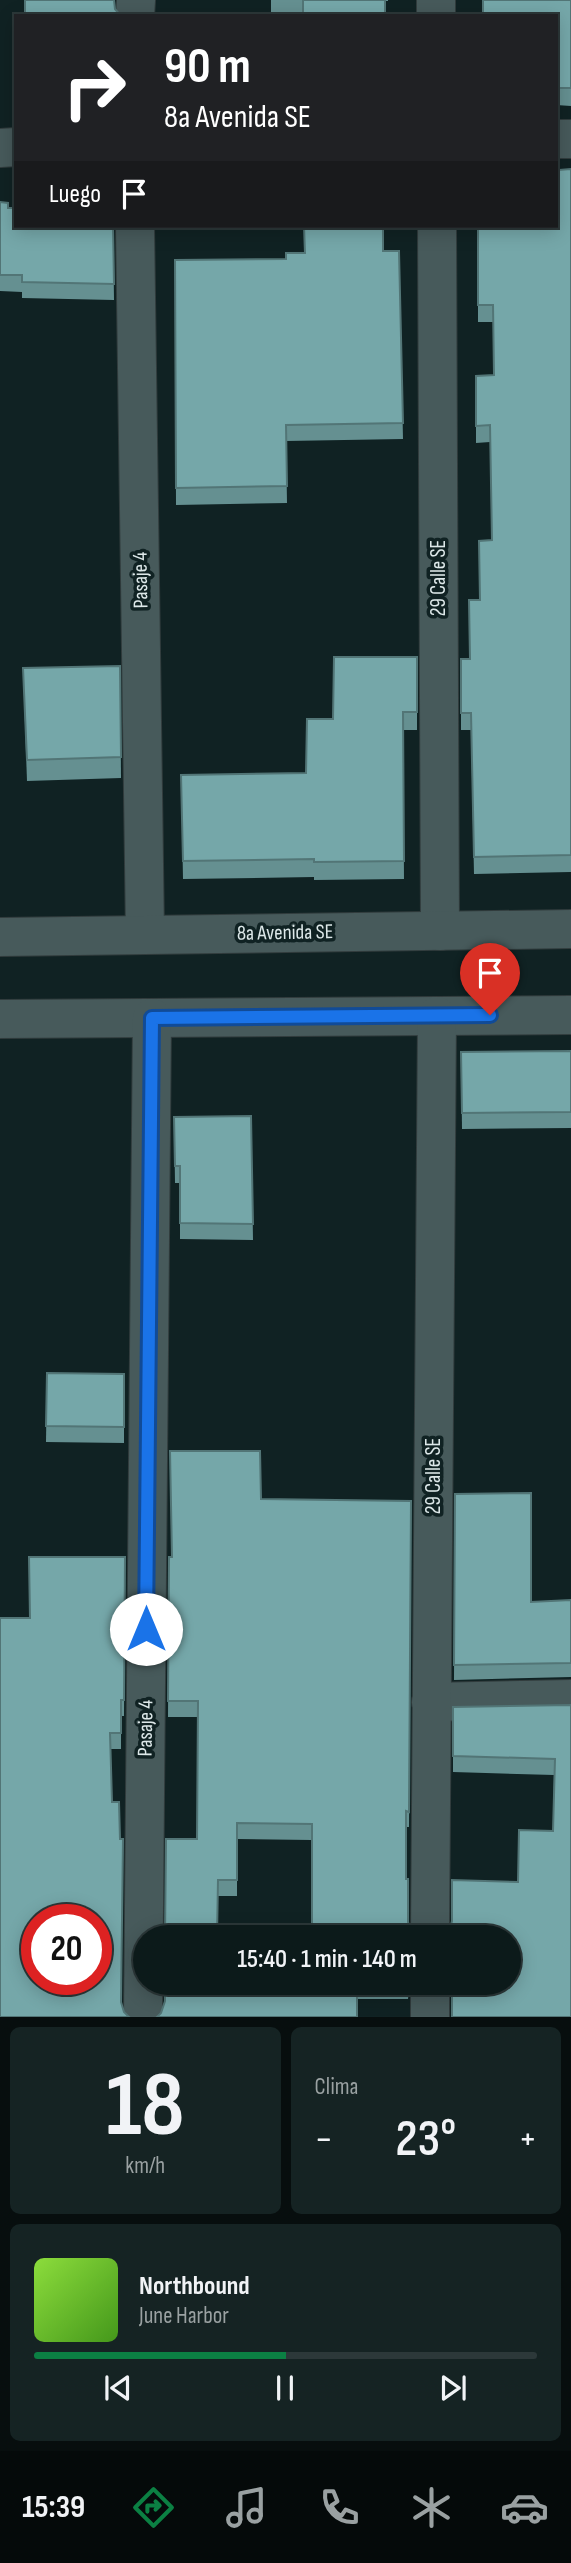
<!DOCTYPE html>
<html lang="es">
<head>
<meta charset="utf-8">
<style>
  :root { --surface:#0c1a1a; --page:#152323; --text:#f1f3f6; --muted:#9aa1a2; --line:#2c3839; --accent:#0b8043 }
  body { margin:0; font-family:"Sofia Sans Condensed",sans-serif; background:var(--page); color:var(--text); height:100vh; display:flex; flex-direction:column; font-size:26px; white-space:nowrap }
  * { box-sizing:border-box; margin:0 }
  p { font-size:23px; color:var(--muted) }
  .icon { flex:none; width:38px; height:38px; fill:none; stroke:currentColor; stroke-width:2; stroke-linecap:round; stroke-linejoin:round }
  .map { position:relative; height:2017px; overflow:hidden }
  .details { display:flex; flex-direction:column; gap:10px; padding:10px; background:#070e0e; flex:1 }
  .details>* { flex:none }
  .hud { position:absolute; left:14px; top:14px; width:544px; height:214px; border-radius:0px; box-shadow:0 4px 18px #0003,0 0 0 2px var(--line); background:#202124; color:#fff; overflow:hidden }
  .speed { position:absolute; left:21px; top:1904px; display:flex; gap:14px; font-size:35px; font-weight:700; text-align:center }
  .speed>* { display:grid; place-content:center; width:91px; height:91px; border-radius:50%; background:var(--surface); box-shadow:0 4px 18px #0003,0 0 0 2px var(--line); line-height:1 }
  .speed .limit { border:10px solid #d22; background:#fff; color:#111 }
  .pin { position:absolute; display:grid; place-items:center; width:60px; height:60px; color:#fff; margin:-72px -30px; border-radius:50% 50% 50% 0; rotate:-45deg; box-shadow:0 0 7px #0007 }
  .pin .icon { rotate:45deg }
  .me { position:absolute; width:77px; margin:-38px; rotate:0deg; stroke-linejoin:round; filter:drop-shadow(0 0 5px #0008) }
  .turn { display:flex; align-items:center; gap:24px; height:147px; padding:0 35px; font-size:32px }
  .turn .icon { width:91px; height:91px; stroke-width:2.5 }
  .turn b { display:block; font-size:49px; line-height:60px }
  .then { display:flex; align-items:center; height:66px; padding:0 35px; background:#0003; gap:14px; font-size:26px }
  .big { font-size:52px; font-weight:600; line-height:1.1 }
  .details .card { flex:1; display:flex; flex-direction:column; justify-content:center; gap:10px; min-width:0; padding:0 24px; border-radius:10px; background:var(--page) }
  .details .dial { align-items:center; gap:0 }
  .dial b { font-size:91px; line-height:1 }
  .song { display:flex; align-items:center; gap:21px }
  .cover { width:84px; height:84px; border-radius:10px; background:linear-gradient(135deg,hsl(90 70% 55%),hsl(100 70% 35%)) }
  .played { height:7px; border-radius:4px; background:linear-gradient(90deg,var(--accent) 50%,var(--line) 50%) }
  .keys { display:flex; justify-content:space-around; direction:ltr }
  .heat { display:flex; justify-content:space-between; align-items:center; font-size:38px; direction:ltr }
  .details .tiles { flex:1; display:grid; gap:10px; grid-template-columns:1fr 1fr }
  .card:last-child { grid-column:span 2 }
  .trip { position:absolute; left:133px; top:1925px; width:388px; height:70px; border-radius:35px; background:var(--surface); box-shadow:0 4px 18px #0003,0 0 0 2px var(--line); font-weight:600; line-height:70px; text-align:center }
  .tabs { display:flex; height:112px; justify-content:space-around; align-items:center; background:#050a0a; color:var(--muted) }
  .tabs .icon { width:49px; height:49px }
  .tabs .current { color:var(--accent) }
  .tabs b { font-size:32px; color:var(--text) }
  .map>svg:first-child { display:block }
  .lines { fill:none; stroke-linecap:round; stroke-linejoin:round }
  .minor-casing { stroke:#313c3d; stroke-width:40 }
  .minor { stroke:#475a5b; stroke-width:38 }
  .wall { fill:#659091 }
  .building { fill:#75a7a9; stroke:#527576; stroke-width:2; fill-rule:evenodd }
  .route-casing { stroke:#114b97; stroke-width:18 }
  .route { stroke:#1a73e8; stroke-width:12 }
  .labels { text-anchor:middle; stroke-width:7; stroke-linejoin:round; paint-order:stroke }
  .street-label { font-size:21px; fill:#dde8e9; stroke:#102223 }
</style>
</head>
<body>
<div class="map">
<svg width="571" height="2017" viewBox="0 0 571 2017">
  <rect width="100%" height="100%" fill="#102223"/>
  <g class="lines">
    <defs>
      <g id="minor">
        <polyline points="135,16 136,0"/>
        <polyline points="436,16 436,0"/>
        <polyline points="556,139 571,139"/>
        <polyline points="0,148 16,147"/>
        <polyline points="135,226 145,934"/>
        <polyline points="437,226 440,931"/>
        <polyline points="0,937 571,929"/>
        <polyline points="0,1019 571,1015"/>
        <polyline points="431,1702 571,1699"/>
        <polyline points="430,1937 437,1016"/>
        <polyline points="143,2017 152,1018"/>
        <polyline points="430,2017 430,1983"/>
      </g>
    </defs>
    <use href="#minor" class="minor-casing"/>
    <use href="#minor" class="minor"/>
  </g>
  <g class="wall">
    <polygon points="271,0 388,0 388,1 385,1 385,16 271,16"/>
    <polygon points="571,0 571,106 556,105 556,16"/>
    <polygon points="571,169 571,872 474,874 471,730 461,730 461,659 470,659 480,600 492,540 490,442 476,443 476,376 494,375 493,322 478,322 478,226 559,170"/>
    <polygon points="0,202 8,208 113,226 114,300 22,298 22,292 0,291"/>
    <polygon points="399,251 403,439 286,441 287,503 176,505 175,260 286,259 305,253"/>
    <polygon points="417,657 417,730 403,730 404,879 314,880 314,877 183,879 181,775 306,773 333,719"/>
    <polygon points="120,666 121,778 27,781 23,668"/>
    <polygon points="571,1051 571,1128 462,1129 461,1052"/>
    <polygon points="251,1116 253,1240 180,1239 180,1183 175,1183 174,1117"/>
    <polygon points="47,1373 124,1374 124,1443 46,1442"/>
    <polygon points="455,1494 531,1602 571,1600 571,1677 454,1680"/>
    <polygon points="261,1499 411,1501 409,1827 406,1827 406,1879 408,1922 411,1932 312,1930 312,1840 237,1839 237,1896 218,1896 197,1839 198,1717 168,1717 169,1557 171,1557"/>
    <polygon points="125,1557 124,1716 121,1716 121,1749 110,1749 0,2017"/>
    <polygon points="571,1705 571,2017 518,1882 553,1831 554,1775 453,1772 453,1707"/>
    <polygon points="165,1983 410,1983 408,1999 357,1999 161,2013 165,2001"/>
  </g>
  <g class="building">
    <polygon points="25,0 114,0 115,9 121,16 25,16"/>
    <rect x="303" y="0" width="82" height="16"/>
    <polygon points="483,0 571,0 571,88 556,88 556,16 483,16"/>
    <polygon points="556,164 559,164 559,170 571,169 571,855 474,857 471,713 461,713 461,659 470,659 469,600 480,600 479,541 492,540 490,425 476,426 476,376 494,375 493,305 478,305 478,226 556,226"/>
    <polygon points="0,202 8,203 8,208 16,208 16,226 113,226 114,284 22,282 22,275 0,275"/>
    <polygon points="304,226 383,226 383,251 399,251 403,423 286,425 287,486 176,488 175,260 286,259 286,253 305,253"/>
    <polygon points="334,657 417,657 417,712 403,712 404,861 314,862 314,859 183,861 181,775 306,773 307,719 333,719"/>
    <polygon points="120,666 121,757 27,760 23,668"/>
    <polygon points="571,1051 571,1112 462,1113 461,1052"/>
    <polygon points="251,1116 253,1224 180,1223 180,1166 175,1166 174,1117"/>
    <polygon points="47,1373 124,1374 124,1427 46,1426"/>
    <polygon points="170,1451 260,1451 261,1499 411,1501 409,1812 406,1811 406,1879 408,1879 408,1922 411,1932 416,1937 306,1937 306,1930 312,1930 312,1824 237,1823 237,1880 218,1880 217,1937 165,1937 166,1839 197,1839 198,1701 168,1701 169,1557 172,1557"/>
    <polygon points="531,1493 531,1602 571,1600 571,1663 454,1665 455,1494"/>
    <path d="M29,1557h96l-1,143h-3v33h-11l2,69h7l1,37h3l-2,163 3,10 5,5h-129v-399h30zM37,1920h59v59h-59z"/>
    <polygon points="571,1705 571,2017 452,2017 452,1983 509,1983 509,1937 443,1937 449,1932 452,1921 452,1880 518,1882 519,1830 553,1831 555,1759 453,1756 453,1707"/>
    <polygon points="165,1983 408,1983 357,1983 357,2017 157,2017 161,2013 165,2001"/>
  </g>
  <g class="lines">
    <defs>
      <polyline id="route" points="146,1629 152,1018 490,1015"/>
    </defs>
    <use href="#route" class="route-casing"/>
    <use href="#route" class="route"/>
  </g>
  <g class="labels">
    <g class="street-label">
      <text transform="translate(438 578) rotate(-90)" y="7">29 Calle SE</text>
      <text transform="translate(140 580) rotate(-91)" y="7">Pasaje 4</text>
      <text transform="translate(285 932) rotate(-1)" y="7">8a Avenida SE</text>
      <text transform="translate(433 1476) rotate(-90)" y="7">29 Calle SE</text>
      <text transform="translate(145 1728) rotate(-89)" y="7">Pasaje 4</text>
    </g>
  </g>
</svg>
<div class="speed"><div class="limit">20</div></div>
<div class="pin" style="left:490px;top:1015px;background:#d93025"><svg class="icon" aria-label="arrive" viewBox="0 0 24 24"><path d="M6 21V4h12l-3 4 3 4H6"/></svg></div>
<svg class="me" style="left:146px;top:1629px" viewBox="-20 -20 40 40"><circle r="19" fill="#fff"/><path d="M0-13L10 11 0 6-10 11z" fill="#1a73e8"/></svg>
<div class="trip">15:40 · 1 min · 140 m</div>
<div class="hud">
<div class="turn"><svg class="icon" aria-label="right" viewBox="0 0 24 24"><path d="M7 20v-9h11M14 6l5 5-5 5"/></svg><div><b>90 m</b>8a Avenida SE</div></div>
<div class="then">Luego<svg class="icon" aria-label="arrive" viewBox="0 0 24 24"><path d="M6 21V4h12l-3 4 3 4H6"/></svg></div>
</div>
</div>
<section class="details">
<div class="tiles">
<div class="card dial"><b>18</b><p>km/h</p></div>
<div class="card"><p>Clima</p>
<div class="heat"><a>−</a><b class="big">23°</b><a>+</a></div>
</div>
<div class="card">
<div class="song"><i class="cover"></i><div><b>Northbound</b><p>June Harbor</p></div></div>
<div class="played"></div>
<div class="keys"><svg class="icon" aria-label="previous" viewBox="0 0 24 24"><path d="M18 5L8 12l10 7zM5 5v14"/></svg><svg class="icon" aria-label="pause" viewBox="0 0 24 24"><path d="M8 5v14M16 5v14"/></svg><svg class="icon" aria-label="next" viewBox="0 0 24 24"><path d="M6 5l10 7-10 7zM19 5v14"/></svg></div>
</div>
</div>
</section>
<nav class="tabs">
<b>15:39</b>
<svg class="icon current" aria-label="directions" viewBox="0 0 24 24"><path d="M12 3l9 9-9 9-9-9zM9 14v-3h6M13 9l2 2-2 2"/></svg>
<svg class="icon" aria-label="music" viewBox="0 0 24 24"><path d="M9 18V5l10-2v13"/><circle cx="6" cy="18" r="3"/><circle cx="16" cy="16" r="3"/></svg>
<svg class="icon" aria-label="phone" viewBox="0 0 24 24"><path d="M5 4h4l2 5-3 2q2 4 5 5l2-3 5 2v4C11 20 4 13 5 4z"/></svg>
<svg class="icon" aria-label="climate" viewBox="0 0 24 24"><path d="M12 3v18M4 7l16 10M4 17L20 7"/></svg>
<svg class="icon" aria-label="car" viewBox="0 0 24 24"><path d="M5 17H2v-5l4-1 3-4h7l3 4 3 1v5h-3M9 17h6M6 11h13"/><circle cx="7" cy="17" r="2"/><circle cx="17" cy="17" r="2"/></svg>
</nav>
</body>
</html>
